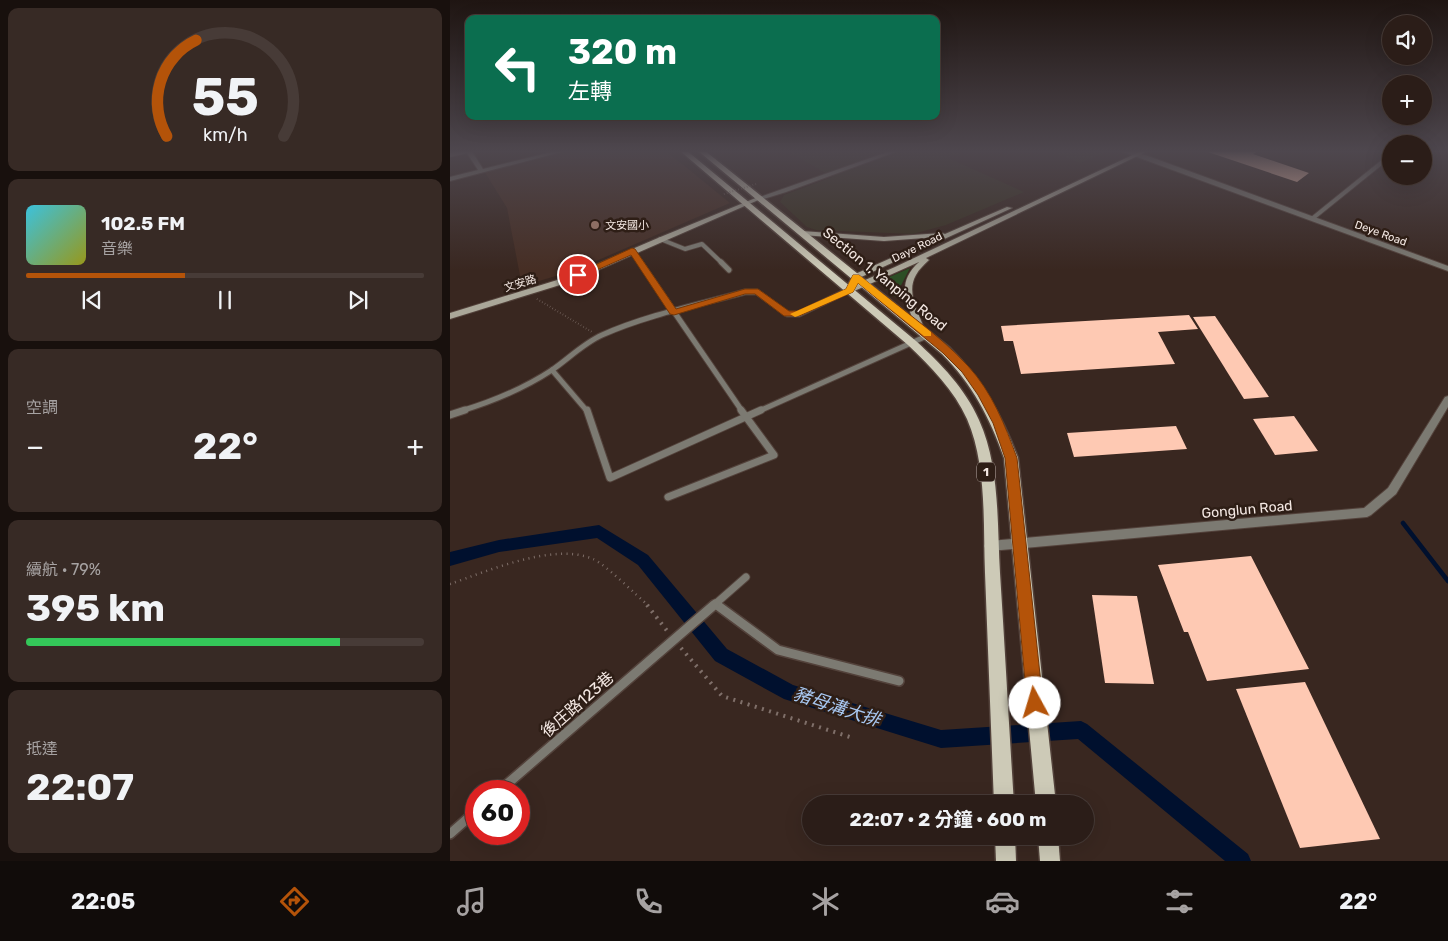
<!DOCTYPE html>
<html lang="zh-TW">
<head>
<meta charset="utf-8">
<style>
  :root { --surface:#2b1d18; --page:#372a25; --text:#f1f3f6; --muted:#a6a2a2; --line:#473b37; --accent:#b45309 }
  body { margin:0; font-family:Rubik,"Noto Sans TC",sans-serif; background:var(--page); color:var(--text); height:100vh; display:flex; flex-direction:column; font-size:19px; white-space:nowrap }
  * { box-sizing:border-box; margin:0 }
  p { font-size:16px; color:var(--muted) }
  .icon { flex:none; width:28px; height:28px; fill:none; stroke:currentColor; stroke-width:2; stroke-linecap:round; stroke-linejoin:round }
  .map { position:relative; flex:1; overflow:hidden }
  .sheet { display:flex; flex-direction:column; gap:8px; padding:8px; background:#18100d; width:450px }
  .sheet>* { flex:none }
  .hud { position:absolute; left:15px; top:15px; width:475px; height:105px; border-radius:10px; box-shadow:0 5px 20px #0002,0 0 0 1px var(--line); background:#0b6e4f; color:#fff; overflow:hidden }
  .fabs { position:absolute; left:932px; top:15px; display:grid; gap:10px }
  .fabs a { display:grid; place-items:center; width:50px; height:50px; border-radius:50%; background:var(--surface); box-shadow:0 5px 20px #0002,0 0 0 1px var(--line); font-size:25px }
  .speed { position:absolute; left:15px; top:780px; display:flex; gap:10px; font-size:25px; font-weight:700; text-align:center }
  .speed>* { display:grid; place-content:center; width:65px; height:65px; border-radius:50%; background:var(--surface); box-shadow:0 5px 20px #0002,0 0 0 1px var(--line); line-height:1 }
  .speed .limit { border:8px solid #d22; background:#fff; color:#111 }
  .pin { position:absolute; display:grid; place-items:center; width:42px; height:42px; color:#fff; margin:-21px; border:2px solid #fff; border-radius:50%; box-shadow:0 1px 5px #0007 }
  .me { position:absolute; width:55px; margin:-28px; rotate:354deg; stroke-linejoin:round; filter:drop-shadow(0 0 4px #0008) }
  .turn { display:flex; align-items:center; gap:18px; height:105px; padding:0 20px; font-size:22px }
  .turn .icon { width:65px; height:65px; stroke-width:2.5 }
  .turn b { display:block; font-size:35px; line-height:42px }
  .big { font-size:38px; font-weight:700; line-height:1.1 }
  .sheet .widget { flex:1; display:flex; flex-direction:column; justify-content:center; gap:8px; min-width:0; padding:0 18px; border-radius:10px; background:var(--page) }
  .sheet .dial { align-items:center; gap:0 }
  .dial svg { height:130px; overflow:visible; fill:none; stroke:var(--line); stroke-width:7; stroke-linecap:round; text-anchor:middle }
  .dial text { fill:var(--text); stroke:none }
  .song { display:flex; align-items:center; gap:15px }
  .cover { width:60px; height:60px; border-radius:8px; background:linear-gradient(135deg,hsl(190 70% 55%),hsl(60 70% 35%)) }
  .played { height:5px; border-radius:2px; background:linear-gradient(90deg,var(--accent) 40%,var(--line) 40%) }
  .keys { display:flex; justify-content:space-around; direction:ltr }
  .heat { display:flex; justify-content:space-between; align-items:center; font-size:28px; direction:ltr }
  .charge { height:8px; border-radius:4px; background:linear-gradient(90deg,#34c759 79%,var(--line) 0) }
  .trip { position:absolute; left:352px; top:795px; width:292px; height:50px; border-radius:25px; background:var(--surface); box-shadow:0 5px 20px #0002,0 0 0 1px var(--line); font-weight:700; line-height:50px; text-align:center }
  .dock { display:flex; height:80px; justify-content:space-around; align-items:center; background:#110c0a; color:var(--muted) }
  .dock .icon { width:35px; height:35px }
  .dock .on { color:var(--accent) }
  .dock b { font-size:22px; color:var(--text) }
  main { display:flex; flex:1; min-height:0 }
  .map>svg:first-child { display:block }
  .built { fill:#462e24 }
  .industrial { fill:#3a3222 }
  .green { fill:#2c4e25 }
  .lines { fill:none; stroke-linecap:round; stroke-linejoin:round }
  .stream { stroke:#00102e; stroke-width:4.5 }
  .canal { fill:#00102e; fill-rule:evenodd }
  .building { fill:#fec9b3 }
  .lane-far3-casing { stroke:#53423b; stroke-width:5.5 }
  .lane-far2-casing { stroke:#53423b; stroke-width:7 }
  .lane-far1-casing { stroke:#53423b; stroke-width:9 }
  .lane-casing { stroke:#53423b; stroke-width:12 }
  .street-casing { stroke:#53423b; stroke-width:2 }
  .secondary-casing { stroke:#53423b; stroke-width:2 }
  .primary-casing { stroke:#53423b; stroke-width:3 }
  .path-far2 { stroke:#7f6f69; stroke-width:2; stroke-dasharray:0.5 2.5; stroke-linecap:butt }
  .path-far1 { stroke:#7f6f69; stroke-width:2.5; stroke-dasharray:1 4.5; stroke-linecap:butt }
  .path { stroke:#7f6f69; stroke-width:4; stroke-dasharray:2 5.5; stroke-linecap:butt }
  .lane-far3 { stroke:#7c7a72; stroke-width:4 }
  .lane-far2 { stroke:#7c7a72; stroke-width:5 }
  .lane-far1 { stroke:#7c7a72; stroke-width:7 }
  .lane { stroke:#7c7a72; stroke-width:9 }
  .street { fill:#7c7a72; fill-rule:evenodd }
  .secondary { fill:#aaa799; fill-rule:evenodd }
  .primary { fill:#cdcab7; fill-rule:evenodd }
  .path-bridge { stroke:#7f6f69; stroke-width:2; stroke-dasharray:0.5 2.5; stroke-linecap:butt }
  .route { fill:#b45309; stroke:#753606 }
  .slow { fill:#f59e0b }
  .education-dot { fill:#8d6e63; stroke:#2e1e16; stroke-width:2 }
  .labels { text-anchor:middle; stroke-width:5; stroke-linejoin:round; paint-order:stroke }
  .far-poi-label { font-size:11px; fill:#f4e8e3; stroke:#2e1e16; text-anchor:start }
  .far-street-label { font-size:11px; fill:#f4e8e3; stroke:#2e1e16 }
  .shield { fill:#2e1e16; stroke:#b9aba6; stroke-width:1 }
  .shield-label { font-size:12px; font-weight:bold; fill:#f4e8e3 }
  .street-label { font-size:14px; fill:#f4e8e3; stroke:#2e1e16 }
  .near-street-label { font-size:16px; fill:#f4e8e3; stroke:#2e1e16 }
  .near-water-label { font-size:18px; font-style:italic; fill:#a8c8f2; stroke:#2e1e16 }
</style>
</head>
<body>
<main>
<section class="sheet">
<div class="widget dial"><svg viewBox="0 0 100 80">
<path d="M14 69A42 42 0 1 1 86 69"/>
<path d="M14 69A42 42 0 0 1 32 10" stroke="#b45309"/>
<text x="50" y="56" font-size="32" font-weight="700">55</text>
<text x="50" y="72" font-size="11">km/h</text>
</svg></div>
<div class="widget">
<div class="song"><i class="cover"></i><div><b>102.5 FM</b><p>音樂</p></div></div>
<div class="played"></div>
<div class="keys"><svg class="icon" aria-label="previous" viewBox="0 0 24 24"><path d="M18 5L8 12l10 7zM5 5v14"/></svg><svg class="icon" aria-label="pause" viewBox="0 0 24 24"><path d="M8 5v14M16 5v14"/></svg><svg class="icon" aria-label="next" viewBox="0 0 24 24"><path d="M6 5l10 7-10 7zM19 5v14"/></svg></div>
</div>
<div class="widget"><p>空調</p>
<div class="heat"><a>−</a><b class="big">22°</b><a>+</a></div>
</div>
<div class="widget"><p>續航 · 79%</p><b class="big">395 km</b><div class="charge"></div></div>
<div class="widget"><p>抵達</p><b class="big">22:07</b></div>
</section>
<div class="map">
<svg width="998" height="861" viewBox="0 0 998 861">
  <rect width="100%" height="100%" fill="#392720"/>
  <polygon class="built" points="122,150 215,150 280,203 123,271 72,286 57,208 34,171"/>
  <g class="industrial">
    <polygon points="336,150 518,150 498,158 574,192 496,225 463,234 366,230 357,227 330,202 334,195 382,177"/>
    <polygon points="599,150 662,150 630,163"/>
  </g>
  <polygon class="green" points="460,268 445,297 428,282"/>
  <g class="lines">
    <polyline class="stream" points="953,523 998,581"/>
    <polygon class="canal" points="149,525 198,555 277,649 343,685 491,730 631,721 637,724 798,854 801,861 775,861 628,739 491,748 334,699 265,661 188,565 147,538 49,552 0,566 0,552 49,540"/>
  </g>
  <g class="building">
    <polygon points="761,150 810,150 803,154 859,173 847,182 758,152"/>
    <polygon points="739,315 748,329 708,332 725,364 571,374 563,341 554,341 551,326"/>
    <polygon points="765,316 819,397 794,399 743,317"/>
    <polygon points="844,416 868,451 825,455 803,419"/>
    <polygon points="726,426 737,449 624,457 617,433"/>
    <polygon points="801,556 859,669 757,681 738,632 734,632 708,565"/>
    <polygon points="642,595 687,596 704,684 655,683"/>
    <polygon points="855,682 930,839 850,848 786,689"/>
  </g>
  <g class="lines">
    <defs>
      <g id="lane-far3">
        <polyline points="0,155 22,150"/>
        <polyline points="863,218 941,155"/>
        <polyline points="210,239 235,249 252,244 272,263"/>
        <polyline points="182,251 190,263"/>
      </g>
      <g id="lane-far2">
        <polyline points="190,262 292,411"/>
        <polyline points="271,262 279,270"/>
        <polyline points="102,370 137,411"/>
        <path d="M11,411c33,-10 62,-22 91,-41 16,-11 32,-27 50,-35 45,-20 95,-30 143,-43h12l30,22h12l50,-24"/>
        <polyline points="309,411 479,335"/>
      </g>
      <g id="lane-far1">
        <polyline points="137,410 160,478 311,410"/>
        <polyline points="0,415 15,410"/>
        <polyline points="218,497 324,455 291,410"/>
        <polyline points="265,603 269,606"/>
        <polyline points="263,606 296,577"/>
      </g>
      <g id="lane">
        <polyline points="267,605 328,650 449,681"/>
        <polyline points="49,791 264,605"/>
        <polyline points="0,834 26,811"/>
      </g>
      <g id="street">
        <polygon points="15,150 21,150 33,169 110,150 119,150 0,181 0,177 28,170"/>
        <polygon points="443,150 451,150 336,192 310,200 307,198"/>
        <polygon points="668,150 677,150 698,156 998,266 998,271"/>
        <polygon points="998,396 998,407 946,494 921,515 917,517 540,551 536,550 534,546 536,542 540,541 914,508 938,488 995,397"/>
      </g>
      <g id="secondary">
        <path d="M693,150h7l-224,108 3,2c-5,5 -10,9 -13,15 -10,17 2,37 8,53l-4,3 -4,-3c-9,-26 -21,-44 3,-66l-67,30h-6l-1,-2 6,-4 -3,-2 5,-9 85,-38 -54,4 -82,-6 -3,-2 3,-2 82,6 58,-4 3,1 62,-27 5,1 -153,70 -3,6 39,-17z"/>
        <polygon points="308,197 313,198 123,281 0,319 0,313 117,277 208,238"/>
      </g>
      <g id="primary">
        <path d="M229,150h7l230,191c25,23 49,47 63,79 21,46 18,103 21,153 5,77 9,154 14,231h-20c-3,-77 -6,-154 -9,-231 -2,-50 2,-108 -18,-154 -13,-29 -36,-52 -59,-74z"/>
        <path d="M247,150h7l246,198c32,32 52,68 68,110l38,346h-20l-32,-346c-14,-40 -32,-74 -62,-104z"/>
        <polygon points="545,836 565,836 566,861 546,861"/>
        <polygon points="588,836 608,836 610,861 590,861"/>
      </g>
    </defs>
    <use href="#lane-far3" class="lane-far3-casing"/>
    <use href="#lane-far2" class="lane-far2-casing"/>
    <use href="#lane-far1" class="lane-far1-casing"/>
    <use href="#lane" class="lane-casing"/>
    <use href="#street" class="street-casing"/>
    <use href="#secondary" class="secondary-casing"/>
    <use href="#primary" class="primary-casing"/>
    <polyline class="path-far2" points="87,299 142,332"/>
    <path class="path-far1" d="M0,584c38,-13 104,-42 143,-25 12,5 44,37 56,47"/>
    <g class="path">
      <polyline points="197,605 218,632"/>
      <polyline points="231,648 272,696 400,737"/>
    </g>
    <use href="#lane-far3" class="lane-far3"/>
    <use href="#lane-far2" class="lane-far2"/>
    <use href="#lane-far1" class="lane-far1"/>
    <use href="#lane" class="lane"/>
    <use href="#street" class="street"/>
    <use href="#secondary" class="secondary"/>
    <use href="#primary" class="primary"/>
    <polyline class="path-bridge" points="274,194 306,184"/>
  </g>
  <linearGradient id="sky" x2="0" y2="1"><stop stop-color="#1f1512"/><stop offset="0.56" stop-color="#4e474e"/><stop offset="1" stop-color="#4e474e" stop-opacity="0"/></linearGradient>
  <rect width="998" height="270" fill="url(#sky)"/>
  <path class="route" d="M182,248l3,1 41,60 69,-20h13l31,22h8l49,-22 7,-14h6c36,30 78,57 109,91 24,26 37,59 49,92l26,245 -3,5 -5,3 -6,-3 -2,-5 -22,-245 -12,-35 -15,-28 -16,-23 -19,-19 -85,-70 -5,9 -54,24h-15l-29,-22h-10l-71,21 -4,-1 -39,-59 -50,22 -8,-2z"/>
  <polygon class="slow" points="403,275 409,275 481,332 481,336 474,336 408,283 403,292 348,316 345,317 340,314 396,289"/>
  <circle class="education-dot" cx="145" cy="225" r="5"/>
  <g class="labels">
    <g class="far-poi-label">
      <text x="155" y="229">文安國小</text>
    </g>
    <g class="far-street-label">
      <text transform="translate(931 233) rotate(20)" y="4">Deye Road</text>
      <text transform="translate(467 247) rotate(-26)" y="4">Daye Road</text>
      <text transform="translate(70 283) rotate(-17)" y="4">文安路</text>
    </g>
    <rect class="shield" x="527" y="462.5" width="18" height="19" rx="4"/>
    <g class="shield-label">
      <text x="536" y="476">1</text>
    </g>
    <g class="street-label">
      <text transform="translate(435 279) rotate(39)" y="5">Section 1, Yanping Road</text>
      <text transform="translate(797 509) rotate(-5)" y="5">Gonglun Road</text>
    </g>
    <g class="near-street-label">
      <text transform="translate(127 704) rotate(-41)" y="6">後庄路123巷</text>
    </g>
    <g class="near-water-label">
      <text transform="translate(387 707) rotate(18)" y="6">豬母溝大排</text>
    </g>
  </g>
</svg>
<div class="fabs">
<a><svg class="icon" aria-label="sound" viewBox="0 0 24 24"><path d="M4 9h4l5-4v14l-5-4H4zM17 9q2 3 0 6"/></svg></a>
<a>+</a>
<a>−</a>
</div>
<div class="speed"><div class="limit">60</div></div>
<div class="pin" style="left:128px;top:275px;background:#d93025"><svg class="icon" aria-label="arrive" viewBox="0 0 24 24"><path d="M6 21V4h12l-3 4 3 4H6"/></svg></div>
<svg class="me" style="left:585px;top:703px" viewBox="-20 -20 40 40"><circle r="19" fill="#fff"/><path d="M0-13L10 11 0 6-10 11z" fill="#b45309"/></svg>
<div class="trip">22:07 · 2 分鐘 · 600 m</div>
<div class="hud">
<div class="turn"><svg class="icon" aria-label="left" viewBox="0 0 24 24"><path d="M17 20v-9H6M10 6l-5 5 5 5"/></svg><div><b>320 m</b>左轉</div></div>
</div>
</div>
</main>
<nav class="dock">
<b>22:05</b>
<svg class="icon on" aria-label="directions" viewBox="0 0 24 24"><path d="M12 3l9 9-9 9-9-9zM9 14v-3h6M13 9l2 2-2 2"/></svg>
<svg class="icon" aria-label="music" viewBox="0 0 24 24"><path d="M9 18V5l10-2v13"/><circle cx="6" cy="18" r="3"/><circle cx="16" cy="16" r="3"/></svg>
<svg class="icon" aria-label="phone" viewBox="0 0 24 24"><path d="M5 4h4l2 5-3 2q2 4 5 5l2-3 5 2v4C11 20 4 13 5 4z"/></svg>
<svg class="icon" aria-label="climate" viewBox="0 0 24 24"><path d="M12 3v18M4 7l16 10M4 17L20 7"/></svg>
<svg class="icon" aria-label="car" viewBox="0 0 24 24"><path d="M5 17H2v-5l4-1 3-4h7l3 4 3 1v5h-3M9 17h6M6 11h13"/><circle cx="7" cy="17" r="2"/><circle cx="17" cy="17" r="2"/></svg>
<svg class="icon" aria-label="filters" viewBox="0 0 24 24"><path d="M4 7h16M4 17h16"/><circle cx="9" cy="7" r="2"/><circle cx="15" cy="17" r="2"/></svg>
<b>22°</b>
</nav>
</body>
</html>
